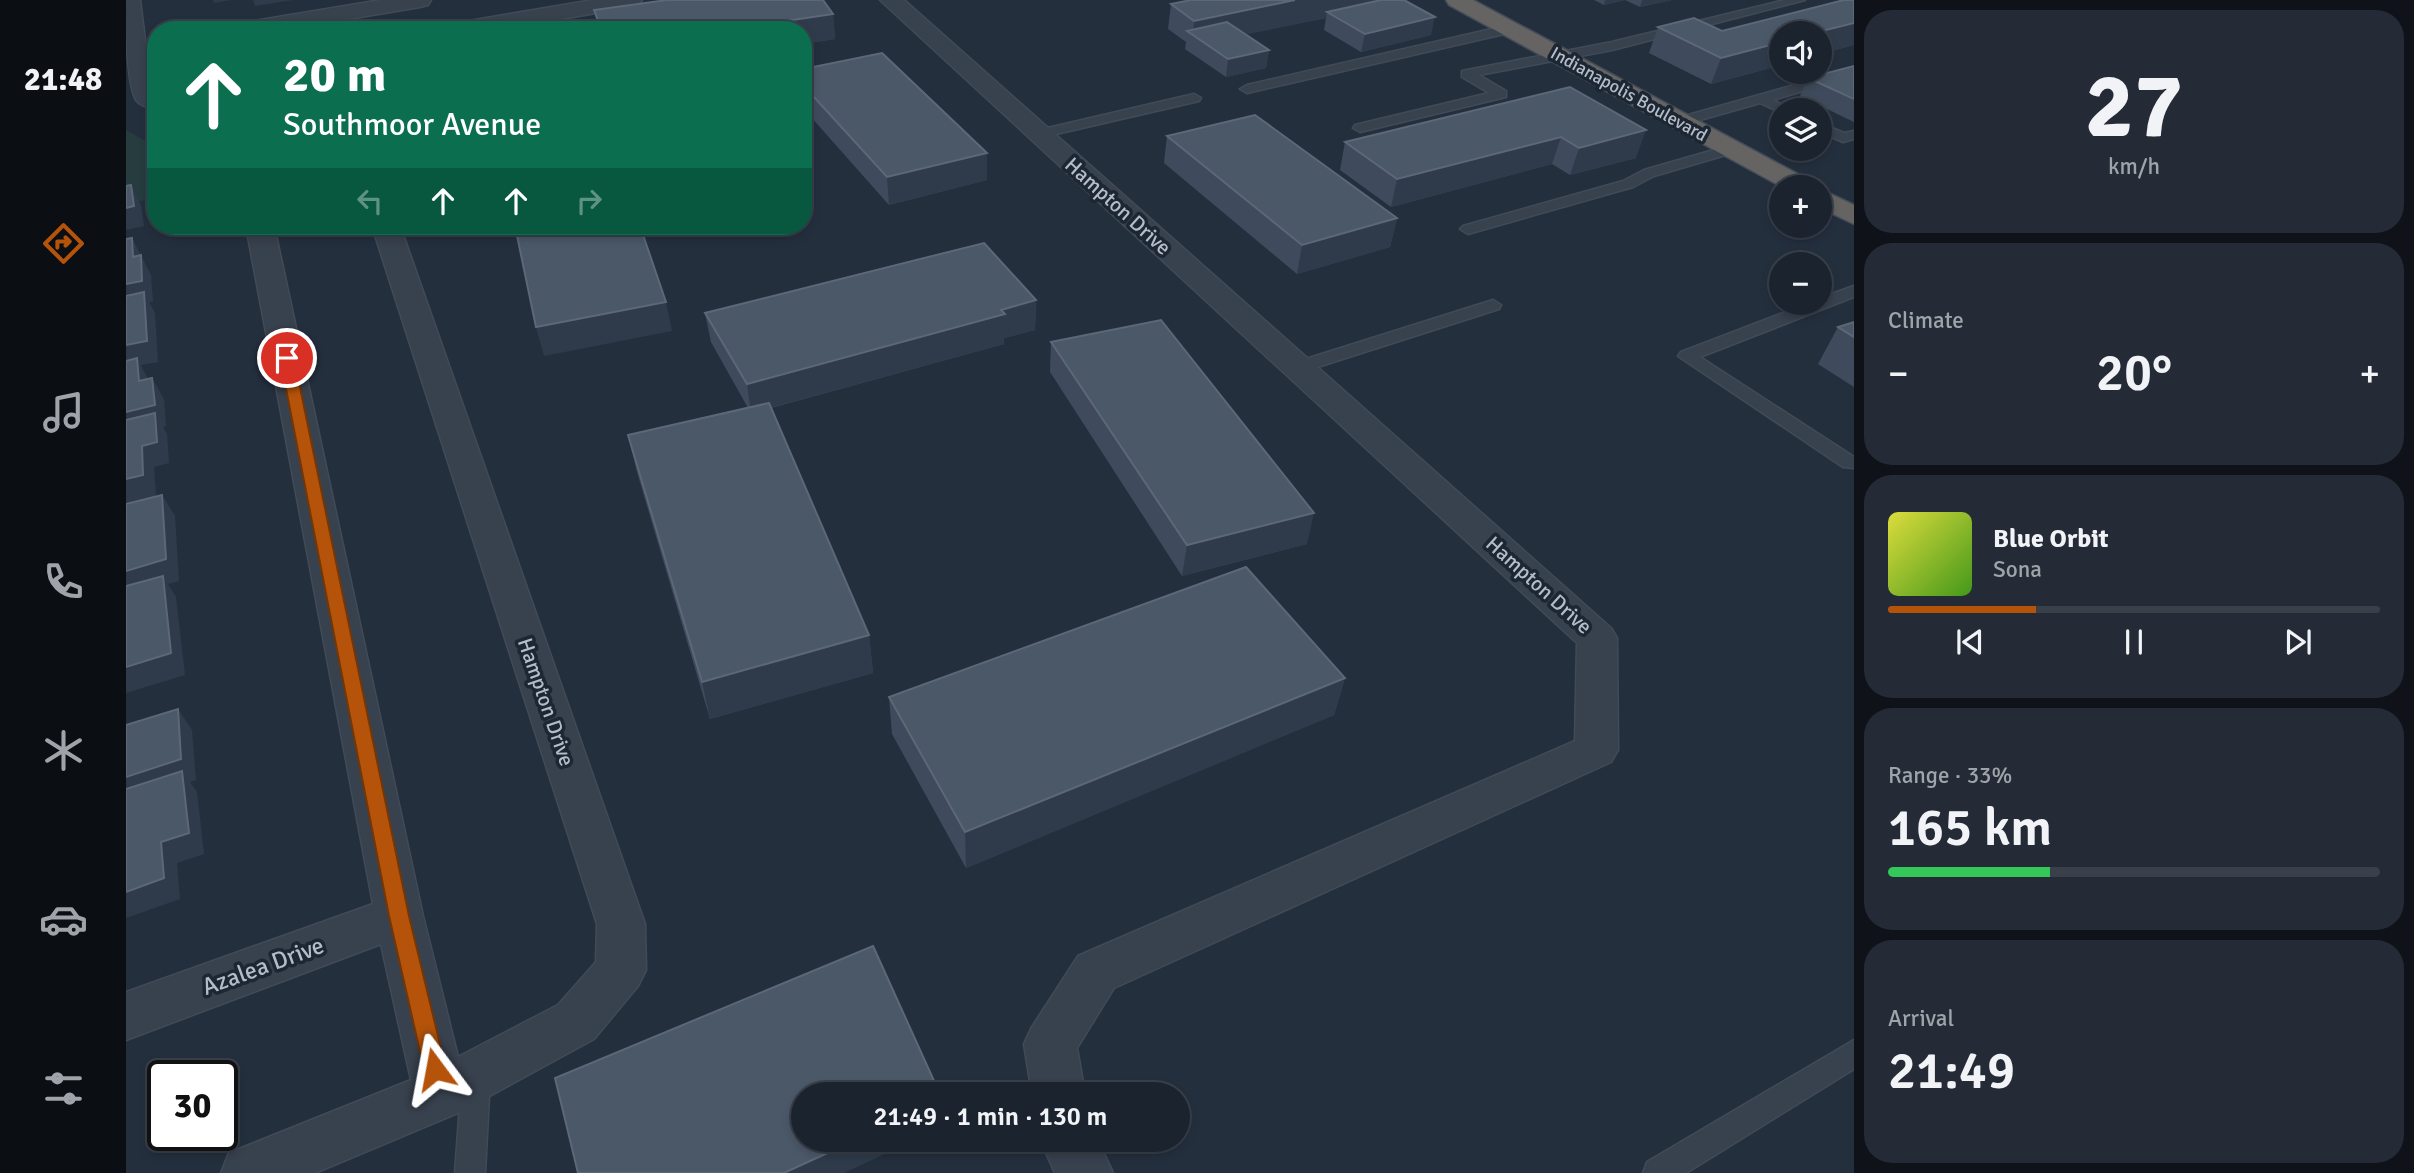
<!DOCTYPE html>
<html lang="en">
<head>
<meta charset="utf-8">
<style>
  :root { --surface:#1b232e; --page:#242b36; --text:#f1f3f6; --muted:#a0a4aa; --line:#39404a; --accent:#b45309 }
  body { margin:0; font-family:Signika,sans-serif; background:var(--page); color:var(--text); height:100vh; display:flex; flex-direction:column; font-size:26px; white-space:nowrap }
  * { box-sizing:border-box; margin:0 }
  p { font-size:23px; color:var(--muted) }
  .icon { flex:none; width:38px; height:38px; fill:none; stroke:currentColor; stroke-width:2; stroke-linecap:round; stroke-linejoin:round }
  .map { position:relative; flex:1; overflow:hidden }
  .drawer { display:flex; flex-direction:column; gap:10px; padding:10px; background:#0f1319; width:560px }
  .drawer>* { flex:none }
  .top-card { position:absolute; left:21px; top:21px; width:665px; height:214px; border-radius:28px; box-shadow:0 4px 10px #0003,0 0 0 2px var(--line); background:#0b6e4f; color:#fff; overflow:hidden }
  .buttons { position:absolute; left:1643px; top:21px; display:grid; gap:14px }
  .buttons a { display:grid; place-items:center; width:63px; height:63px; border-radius:50%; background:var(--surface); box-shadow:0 4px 10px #0003,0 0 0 2px var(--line); font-size:35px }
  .speed { position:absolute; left:21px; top:1060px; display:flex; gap:14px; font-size:35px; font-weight:700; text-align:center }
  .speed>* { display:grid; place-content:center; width:91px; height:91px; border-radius:50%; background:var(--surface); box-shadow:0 4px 10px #0003,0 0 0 2px var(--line); line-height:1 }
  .speed .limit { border:4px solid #111; border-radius:10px; background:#fff; color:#111 }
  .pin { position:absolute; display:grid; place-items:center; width:60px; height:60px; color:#fff; margin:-30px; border:4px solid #fff; border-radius:50%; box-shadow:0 2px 7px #0007 }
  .me { position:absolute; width:77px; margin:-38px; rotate:347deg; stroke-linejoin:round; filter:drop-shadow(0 0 5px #0008) }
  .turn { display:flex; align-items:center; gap:24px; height:147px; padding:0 21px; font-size:32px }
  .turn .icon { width:91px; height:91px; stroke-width:2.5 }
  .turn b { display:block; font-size:49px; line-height:60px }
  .lanes { display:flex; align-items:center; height:66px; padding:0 21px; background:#0003; justify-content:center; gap:35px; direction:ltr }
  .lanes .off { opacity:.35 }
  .big { font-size:52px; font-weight:600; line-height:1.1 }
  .drawer .widget { flex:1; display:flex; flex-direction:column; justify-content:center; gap:10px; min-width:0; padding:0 24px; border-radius:28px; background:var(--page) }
  .drawer .dial { align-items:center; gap:0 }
  .dial b { font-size:91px; line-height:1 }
  .song { display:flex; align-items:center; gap:21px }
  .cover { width:84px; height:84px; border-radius:10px; background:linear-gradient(135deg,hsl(60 70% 55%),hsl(100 70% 35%)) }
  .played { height:7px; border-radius:4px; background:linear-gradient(90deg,var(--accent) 30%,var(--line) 30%) }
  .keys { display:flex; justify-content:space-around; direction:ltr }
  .heat { display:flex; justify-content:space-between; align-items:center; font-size:38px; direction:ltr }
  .charge { height:10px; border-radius:5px; background:linear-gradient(90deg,#34c759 33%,var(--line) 0) }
  .trip { position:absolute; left:665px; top:1082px; width:399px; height:70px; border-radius:35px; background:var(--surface); box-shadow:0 4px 10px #0003,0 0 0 2px var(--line); font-weight:600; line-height:70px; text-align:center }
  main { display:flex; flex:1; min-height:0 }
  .tab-bar { display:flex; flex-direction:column; width:126px; justify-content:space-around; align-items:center; background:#0b0e12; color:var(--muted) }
  .tab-bar .icon { width:49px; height:49px }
  .tab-bar .selected { color:var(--accent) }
  .tab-bar b { font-size:32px; color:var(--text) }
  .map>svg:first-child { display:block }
  .green { fill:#263c3f }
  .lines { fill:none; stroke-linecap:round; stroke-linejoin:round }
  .service-casing { stroke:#414a57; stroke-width:3 }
  .minor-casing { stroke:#414a57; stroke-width:3 }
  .trunk-casing { stroke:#434c59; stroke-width:3 }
  .service { fill:#38414e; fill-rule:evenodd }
  .minor { fill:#38414e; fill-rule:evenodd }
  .trunk { fill:#656462; fill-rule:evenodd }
  .wall { fill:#3f4b5c }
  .shaded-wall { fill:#2f3b4b }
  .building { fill:#4b5868; stroke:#5c6777; stroke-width:2 }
  .route { fill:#b45309; stroke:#753606; stroke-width:2 }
  .labels { text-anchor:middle; stroke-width:7; stroke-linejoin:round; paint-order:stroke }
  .far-street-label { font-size:18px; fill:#b4bcc9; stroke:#1d2633 }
  .street-label { font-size:21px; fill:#b4bcc9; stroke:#1d2633 }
  .near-street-label { font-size:24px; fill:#b4bcc9; stroke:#1d2633 }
</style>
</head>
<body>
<main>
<nav class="tab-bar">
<b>21:48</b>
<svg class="icon selected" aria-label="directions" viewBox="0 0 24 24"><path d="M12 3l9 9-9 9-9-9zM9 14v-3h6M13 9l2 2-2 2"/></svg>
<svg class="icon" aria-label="music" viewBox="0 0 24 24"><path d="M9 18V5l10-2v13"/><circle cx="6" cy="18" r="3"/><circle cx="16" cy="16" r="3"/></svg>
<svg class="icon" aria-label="phone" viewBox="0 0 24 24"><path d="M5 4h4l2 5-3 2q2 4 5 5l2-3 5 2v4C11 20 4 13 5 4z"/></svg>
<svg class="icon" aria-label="climate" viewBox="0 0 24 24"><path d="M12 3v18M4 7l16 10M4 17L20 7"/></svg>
<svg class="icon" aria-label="car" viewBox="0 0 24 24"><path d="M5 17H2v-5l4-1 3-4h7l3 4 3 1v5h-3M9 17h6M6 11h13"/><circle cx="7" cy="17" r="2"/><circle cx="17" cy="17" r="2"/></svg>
<svg class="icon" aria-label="filters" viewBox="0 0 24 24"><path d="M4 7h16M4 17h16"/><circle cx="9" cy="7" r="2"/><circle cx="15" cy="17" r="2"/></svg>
</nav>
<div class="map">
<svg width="1728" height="1173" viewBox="0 0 1728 1173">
  <rect width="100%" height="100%" fill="#242f3e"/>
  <polygon class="green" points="0,130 30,147 30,198 0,204"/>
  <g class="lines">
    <defs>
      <g id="service">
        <polygon points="1659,0 1679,0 1486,50 1353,75 1380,91 1380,97 1234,132 1227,128 1229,125 1363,93 1336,77 1336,71 1486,42"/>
        <polygon points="1383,25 1389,29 1387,32 1121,93 1114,89 1121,85"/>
        <polygon points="1728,68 1728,76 1647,100 1666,110 1656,110 1656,113 1634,103 1553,126 1546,122 1548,119"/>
        <polygon points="1068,94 1075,98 1073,101 913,138 906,134 913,130"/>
        <polygon points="1694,123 1718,133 1728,131 1728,139 1717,142 1694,132"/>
        <polygon points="1605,145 1612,149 1610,152 1528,176 1507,187 1342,234 1334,229 1337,226 1497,181 1518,170"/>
        <polygon points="1728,286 1728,297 1574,357 1728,457 1728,468 1717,467 1552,356 1555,352 1683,303 1694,303 1694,298"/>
        <polygon points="1367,300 1375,305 1373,309 1176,372 1164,372 1161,368 1164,364"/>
        <polygon points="1728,1040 1728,1069 1560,1173 1517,1173 1521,1162"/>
        <polygon points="350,1063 360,1067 364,1077 359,1173 329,1173 336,1077 340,1067"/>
      </g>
      <g id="minor">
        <path d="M0,0h14l6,48 10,39v22c-7,-1 -16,-3 -20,-9 -10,-18 -10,-77 -10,-100z"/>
        <polygon points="255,0 305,0 302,5 294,7 157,30 105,30 108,25 116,23"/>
        <polygon points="467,0 516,0 513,5 505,7 371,30 320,30 323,25 331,23"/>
        <polygon points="754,0 778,0 1485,628 1491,638 1492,750 1485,762 988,988 951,1048 959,1094 906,1094 898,1044 906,1027 952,956 1449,741 1451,643"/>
        <polygon points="120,226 148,226 297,916 332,1057 432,1005 470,962 471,924 246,226 274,226 519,924 520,970 512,986 468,1039 334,1112 189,1173 95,1173 103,1153 285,1080 255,944 0,1040 0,992 247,904"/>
        <polygon points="914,1139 971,1139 987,1173 929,1173"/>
      </g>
      <g id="trunk">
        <polygon points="1320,0 1347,0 1685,181 1689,187 1656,187 1323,5"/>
        <polygon points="1694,189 1728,205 1728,224 1694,208"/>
      </g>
    </defs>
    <use href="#service" class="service-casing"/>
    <use href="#minor" class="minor-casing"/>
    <use href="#trunk" class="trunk-casing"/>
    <use href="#service" class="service"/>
    <use href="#minor" class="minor"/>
    <use href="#trunk" class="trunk"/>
  </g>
  <g class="wall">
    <polygon points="541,0 697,0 707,14 709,39 677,44 677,30 472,30 468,10"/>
    <polygon points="1278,0 1305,35 1235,52 1198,30 1200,18 1120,34 1143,50 1140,68 1100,77 1059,49 1060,42 1042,29 1045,4"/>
    <polygon points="1468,0 1499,0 1478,5"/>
    <polygon points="1499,0 1546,0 1514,7"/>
    <polygon points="1718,0 1728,0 1728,45 1694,54 1694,33 1656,33 1656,65 1585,84 1523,53 1532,27 1568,18 1596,31"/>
    <polygon points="1728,66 1728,122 1674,96 1682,78"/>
    <polygon points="677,69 861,153 861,180 763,205 677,108"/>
    <polygon points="1444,87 1510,158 1444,175 1426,164 1265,207 1214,170 1219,142"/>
    <polygon points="1041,136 1271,218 1264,247 1171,274 1038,163"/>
    <polygon points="910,300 909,330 878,338 878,344 645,408 743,635 747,673 584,719 511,472 502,435 622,408 585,342 579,313"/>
    <polygon points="1728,322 1728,387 1692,364 1712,327"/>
    <polygon points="925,342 1181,544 1056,576 924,372"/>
    <polygon points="1219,678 1208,715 840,868 766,734 763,697"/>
  </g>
  <g class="shaded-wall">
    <polygon points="87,0 105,0 88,3"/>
    <polygon points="127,0 167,0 129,6"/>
    <polygon points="1169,0 1258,0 1201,12 1200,18 1079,43 1067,35 1068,21"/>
    <polygon points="1479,0 1499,0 1478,5"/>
    <polygon points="1516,0 1546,0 1514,7"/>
    <polygon points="707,14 709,39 677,44 677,30 599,30"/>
    <polygon points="1309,17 1305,35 1235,52 1239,34"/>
    <polygon points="1728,23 1728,45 1694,54 1694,33 1688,33"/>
    <polygon points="1656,42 1656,65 1585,84 1595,58"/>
    <polygon points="1143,50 1140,68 1100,77 1102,59"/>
    <polygon points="1520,130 1510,158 1444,175 1453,148"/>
    <polygon points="1435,137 1426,164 1265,207 1271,179"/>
    <polygon points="861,153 861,180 763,205 761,177"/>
    <polygon points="5,185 15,205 18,226 0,230 0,208"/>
    <polygon points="1271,218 1264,247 1171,274 1176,245"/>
    <polygon points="6,238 25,275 27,302 23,302 29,313 32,362 15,365 22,379 24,402 0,369 0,284 7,257"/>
    <polygon points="910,300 909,330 878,338 878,344 625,413 621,384"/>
    <polygon points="540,302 546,331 418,356 410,327"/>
    <polygon points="26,378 38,399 40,426 37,427 41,434 43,463 28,467 30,496 0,504 0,412"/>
    <polygon points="36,495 49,516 53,581 42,584 50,597 59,675 0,693 0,571"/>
    <polygon points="1188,513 1181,544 1056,576 1061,545"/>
    <polygon points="743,635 747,673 584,719 576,682"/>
    <polygon points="1219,678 1208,715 840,868 839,832"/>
    <polygon points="52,709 66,730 70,780 64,782 71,792 78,854 51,863 54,899 0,918 0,777"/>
    <polygon points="732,1139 791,1139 718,1173 658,1173"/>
  </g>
  <g class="building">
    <polygon points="541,0 697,0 707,14 599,30 476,30 468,10"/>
    <polygon points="1065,0 1169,0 1068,21 1045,4"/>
    <polygon points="1255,0 1278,0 1309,17 1239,34 1201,12"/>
    <polygon points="1718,0 1728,0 1728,23 1688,33 1656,33 1656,42 1595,58 1532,27 1568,18 1596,31"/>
    <polygon points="404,22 407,30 348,30"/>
    <polygon points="1101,22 1143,50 1102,59 1061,31"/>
    <polygon points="756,53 861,153 761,177 677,85 677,69"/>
    <polygon points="1728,66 1728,99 1682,78"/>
    <polygon points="1444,87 1520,130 1453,148 1435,137 1271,179 1219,142"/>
    <polygon points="1129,115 1271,218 1176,245 1041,136"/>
    <polygon points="5,185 8,206 0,208 0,186"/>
    <polygon points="389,226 514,226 540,302 410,327"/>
    <polygon points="6,238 7,257 15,255 16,281 0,284 0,239"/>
    <polygon points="858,243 910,300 875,310 879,314 621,384 579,313"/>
    <polygon points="18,292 21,341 0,345 0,296"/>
    <polygon points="1035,320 1188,513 1061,545 925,342"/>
    <polygon points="1728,322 1728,337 1712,327"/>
    <polygon points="11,358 13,381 26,378 29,405 0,412 0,361"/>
    <polygon points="643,403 743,635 576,682 502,435"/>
    <polygon points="29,413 31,442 16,446 17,475 0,479 0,420"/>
    <polygon points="36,495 40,559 0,571 0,504"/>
    <polygon points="1120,567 1219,678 839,832 763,697"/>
    <polygon points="37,576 45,653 0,667 0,586"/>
    <polygon points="52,709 55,759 0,777 0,725"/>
    <polygon points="56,771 63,833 35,842 38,878 0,892 0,789"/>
    <polygon points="747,946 814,1094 677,1094 677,1139 732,1139 658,1173 452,1173 429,1078"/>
  </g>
  <polygon class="route" points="161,354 168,358 283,916 320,1069 317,1076 309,1079 301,1076 298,1069 263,916 154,358"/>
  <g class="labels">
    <g class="far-street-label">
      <text transform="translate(1503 94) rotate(29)" y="6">Indianapolis Boulevard</text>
    </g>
    <g class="street-label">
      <text transform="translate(992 206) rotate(42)" y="7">Hampton Drive</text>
      <text transform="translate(1413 585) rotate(42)" y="7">Hampton Drive</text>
      <text transform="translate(420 702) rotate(71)" y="7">Hampton Drive</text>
    </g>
    <g class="near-street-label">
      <text transform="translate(137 966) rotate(-20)" y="8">Azalea Drive</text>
    </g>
  </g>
</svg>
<div class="buttons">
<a><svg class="icon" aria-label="sound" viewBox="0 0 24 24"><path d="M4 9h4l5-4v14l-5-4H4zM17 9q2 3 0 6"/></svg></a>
<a><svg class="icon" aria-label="layers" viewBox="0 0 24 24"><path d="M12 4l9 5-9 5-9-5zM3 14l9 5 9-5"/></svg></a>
<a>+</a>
<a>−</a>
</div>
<div class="speed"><div class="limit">30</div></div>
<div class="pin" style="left:161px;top:358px;background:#d93025"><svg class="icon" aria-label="arrive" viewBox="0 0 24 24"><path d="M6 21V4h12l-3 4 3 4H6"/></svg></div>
<svg class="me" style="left:309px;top:1069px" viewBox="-20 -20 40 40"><path d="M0-17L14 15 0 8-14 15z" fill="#b45309" stroke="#fff" stroke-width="4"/></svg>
<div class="trip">21:49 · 1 min · 130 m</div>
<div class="top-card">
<div class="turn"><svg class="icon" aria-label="ahead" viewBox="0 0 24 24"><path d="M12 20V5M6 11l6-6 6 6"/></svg><div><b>20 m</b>Southmoor Avenue</div></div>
<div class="lanes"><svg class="icon off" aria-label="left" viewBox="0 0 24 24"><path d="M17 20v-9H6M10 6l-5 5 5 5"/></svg><svg class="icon" aria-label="ahead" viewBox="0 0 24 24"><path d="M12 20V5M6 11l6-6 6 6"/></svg><svg class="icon" aria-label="ahead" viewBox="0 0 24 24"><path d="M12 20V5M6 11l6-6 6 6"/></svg><svg class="icon off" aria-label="right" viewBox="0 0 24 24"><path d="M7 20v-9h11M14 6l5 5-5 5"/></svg></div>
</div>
</div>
<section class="drawer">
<div class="widget dial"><b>27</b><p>km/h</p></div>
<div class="widget"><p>Climate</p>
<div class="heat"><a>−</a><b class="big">20°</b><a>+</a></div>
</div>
<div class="widget">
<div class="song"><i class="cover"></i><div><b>Blue Orbit</b><p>Sona</p></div></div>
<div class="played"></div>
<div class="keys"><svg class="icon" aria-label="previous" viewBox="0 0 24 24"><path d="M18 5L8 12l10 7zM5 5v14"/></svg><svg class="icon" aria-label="pause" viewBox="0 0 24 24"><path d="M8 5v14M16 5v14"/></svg><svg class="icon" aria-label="next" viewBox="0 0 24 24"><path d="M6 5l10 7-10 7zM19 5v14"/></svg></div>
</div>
<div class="widget"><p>Range · 33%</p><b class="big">165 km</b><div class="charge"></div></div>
<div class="widget"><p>Arrival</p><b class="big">21:49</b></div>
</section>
</main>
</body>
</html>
